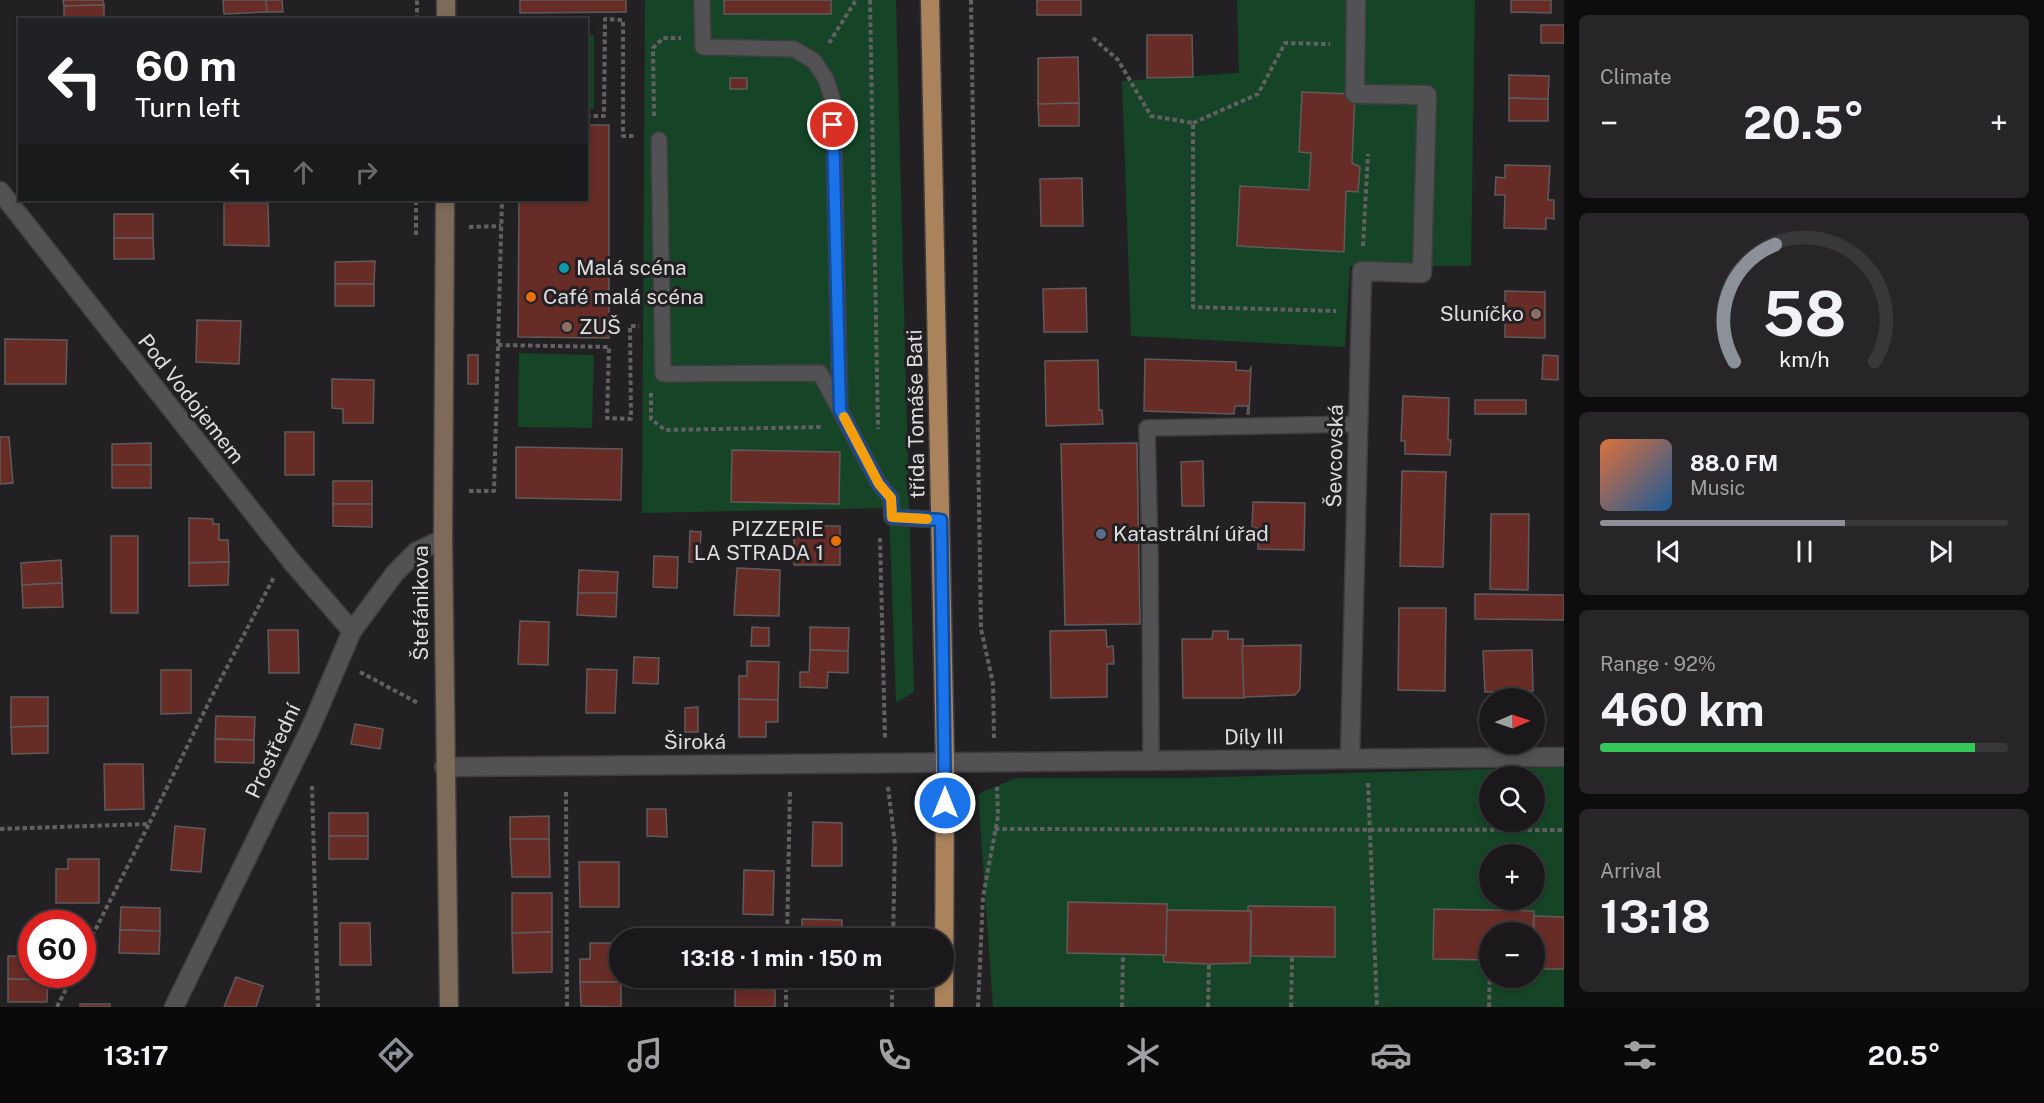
<!DOCTYPE html>
<html lang="en">
<head>
<meta charset="utf-8">
<style>
  :root { --surface:#1a181a; --page:#272527; --text:#f1f3f6; --muted:#9fa0a2; --line:#383739; --accent:#8c9099 }
  body { margin:0; font-family:"Public Sans",sans-serif; background:var(--page); color:var(--text); height:100vh; display:flex; flex-direction:column; font-size:22px; white-space:nowrap }
  * { box-sizing:border-box; margin:0 }
  p { font-size:20px; color:var(--muted) }
  .icon { flex:none; width:33px; height:33px; fill:none; stroke:currentColor; stroke-width:2; stroke-linecap:round; stroke-linejoin:round }
  .map { position:relative; flex:1; overflow:hidden }
  .side { display:flex; flex-direction:column; gap:15px; padding:15px; background:#0e0d0e; width:480px }
  .side>* { flex:none }
  .hud { position:absolute; left:18px; top:18px; width:570px; height:183px; border-radius:0px; box-shadow:0 3px 9px #0003,0 0 0 2px var(--line); background:#202124; color:#fff; overflow:hidden }
  .needle { width:39px; rotate:88deg }
  .fabs { position:absolute; left:1479px; top:688px; display:grid; gap:12px }
  .fabs a { display:grid; place-items:center; width:66px; height:66px; border-radius:50%; background:var(--surface); box-shadow:0 3px 9px #0003,0 0 0 2px var(--line); font-size:30px }
  .speed { position:absolute; left:18px; top:910px; display:flex; gap:12px; font-size:30px; font-weight:700; text-align:center }
  .speed>* { display:grid; place-content:center; width:78px; height:78px; border-radius:50%; background:var(--surface); box-shadow:0 3px 9px #0003,0 0 0 2px var(--line); line-height:1 }
  .speed .limit { border:9px solid #d22; background:#fff; color:#111 }
  .pin { position:absolute; display:grid; place-items:center; width:51px; height:51px; color:#fff; margin:-26px; border:3px solid #fff; border-radius:50%; box-shadow:0 2px 6px #0007 }
  .me { position:absolute; width:66px; margin:-33px; rotate:0deg; stroke-linejoin:round; filter:drop-shadow(0 0 4px #0008) }
  .turn { display:flex; align-items:center; gap:21px; height:126px; padding:0 18px; font-size:27px }
  .turn .icon { width:78px; height:78px; stroke-width:2.5 }
  .turn b { display:block; font-size:42px; line-height:51px }
  .lanes { display:flex; align-items:center; height:57px; padding:0 18px; background:#0003; justify-content:center; gap:30px; direction:ltr }
  .lanes .off { opacity:.35 }
  .big { font-size:45px; font-weight:700; line-height:1.1 }
  .side .card { flex:1; display:flex; flex-direction:column; justify-content:center; gap:9px; min-width:0; padding:0 21px; border-radius:9px; background:var(--page) }
  .side .dial { align-items:center; gap:0 }
  .dial svg { height:156px; overflow:visible; fill:none; stroke:var(--line); stroke-width:7; stroke-linecap:round; text-anchor:middle }
  .dial text { fill:var(--text); stroke:none }
  .song { display:flex; align-items:center; gap:18px }
  .cover { width:72px; height:72px; border-radius:9px; background:linear-gradient(135deg,hsl(20 70% 55%),hsl(210 70% 35%)) }
  .played { height:6px; border-radius:3px; background:linear-gradient(90deg,var(--accent) 60%,var(--line) 60%) }
  .keys { display:flex; justify-content:space-around; direction:ltr }
  .heat { display:flex; justify-content:space-between; align-items:center; font-size:33px; direction:ltr }
  .charge { height:9px; border-radius:4px; background:linear-gradient(90deg,#34c759 92%,var(--line) 0) }
  .trip { position:absolute; left:609px; top:928px; width:345px; height:60px; border-radius:30px; background:var(--surface); box-shadow:0 3px 9px #0003,0 0 0 2px var(--line); font-weight:700; line-height:60px; text-align:center }
  .dock { display:flex; height:96px; justify-content:space-around; align-items:center; background:#0a0a0a; color:var(--muted) }
  .dock .icon { width:42px; height:42px }
  .dock .selected { color:var(--accent) }
  .dock b { font-size:27px; color:var(--text) }
  main { display:flex; flex:1; min-height:0 }
  .map>svg:first-child { display:block }
  .green { fill:#154526; fill-rule:evenodd }
  .building { fill:#682c27; stroke:#5e5b5a; stroke-width:1.5 }
  .lines { fill:none; stroke-linecap:round; stroke-linejoin:round }
  .lane-casing { stroke:#3e3d3f; stroke-width:18 }
  .street-casing { stroke:#3e3d3f; stroke-width:21 }
  .secondary-casing { stroke:#3e3d3f; stroke-width:21 }
  .primary-casing { stroke:#3e3d3f; stroke-width:21 }
  .path { stroke:#626062; stroke-width:4; stroke-dasharray:4.5 3; stroke-linecap:butt }
  .lane { stroke:#525153; stroke-width:15 }
  .street { stroke:#525153; stroke-width:18 }
  .secondary { stroke:#7e6a58; stroke-width:18 }
  .primary { stroke:#aa835c; stroke-width:18 }
  .route-casing { stroke:#114b97; stroke-width:15 }
  .route { stroke:#1a73e8; stroke-width:10 }
  .slow { stroke:#f59e0b; stroke-width:10 }
  .culture-dot { fill:#0f9aa8; stroke:#222022; stroke-width:2 }
  .food-dot { fill:#e8710a; stroke:#222022; stroke-width:2 }
  .education-dot { fill:#8d6e63; stroke:#222022; stroke-width:2 }
  .service-dot { fill:#5c6f8a; stroke:#222022; stroke-width:2 }
  .labels { text-anchor:middle; stroke-width:6; stroke-linejoin:round; paint-order:stroke }
  .poi-label { font-size:21px; fill:#dedddf; stroke:#222022; text-anchor:start }
  .street-label { font-size:21px; fill:#dedddf; stroke:#222022 }
</style>
</head>
<body>
<main>
<div class="map">
<svg width="1564" height="1007" viewBox="0 0 1564 1007">
  <rect width="100%" height="100%" fill="#222022"/>
  <g class="green">
    <polygon points="645,0 896,0 914,692 896,703 889,508 642,513"/>
    <polygon points="1237,0 1475,0 1471,266 1350,266 1345,347 1131,336 1122,81 1239,73"/>
    <rect x="587" y="35" width="7" height="74"/>
    <polygon points="519,353 594,355 592,428 518,427"/>
    <path d="M1564,767v240h-571l-15,-213 38,-16h172zM1490,777h44v45h-44zM1490,855h44v45h-44zM1490,933h44v45h-44z"/>
  </g>
  <g class="building">
    <polygon points="63,0 103,0 104,5 64,6"/>
    <polygon points="223,0 266,0 267,12 224,14"/>
    <polygon points="266,0 282,0 283,12 267,12"/>
    <polygon points="520,0 626,0 626,12 520,13"/>
    <rect x="724" y="0" width="107" height="14"/>
    <rect x="1037" y="0" width="44" height="15"/>
    <polygon points="1511,0 1551,0 1551,13 1511,12"/>
    <polygon points="104,5 104,20 64,20 64,6"/>
    <rect x="1541" y="25" width="23" height="18"/>
    <polygon points="1147,35 1192,35 1193,77 1147,78"/>
    <polygon points="1078,57 1079,103 1038,104 1038,58"/>
    <polygon points="1509,75 1549,76 1548,99 1509,98"/>
    <rect x="730" y="78" width="17" height="11"/>
    <polygon points="1302,92 1355,94 1352,163 1360,167 1358,192 1346,191 1344,252 1237,246 1240,186 1309,190 1311,153 1299,152"/>
    <polygon points="1509,98 1548,99 1548,121 1509,121"/>
    <polygon points="1079,103 1079,126 1039,126 1038,104"/>
    <polygon points="586,125 609,125 609,338 518,337 519,200 586,200"/>
    <polygon points="1505,165 1550,166 1548,200 1554,200 1554,219 1546,218 1546,229 1504,228 1505,195 1495,195 1496,177 1505,178"/>
    <polygon points="1082,178 1083,226 1041,226 1040,179"/>
    <polygon points="224,203 268,203 269,246 224,245"/>
    <rect x="114" y="214" width="39" height="24"/>
    <polygon points="114,238 153,238 154,259 114,259"/>
    <polygon points="375,261 374,284 335,284 335,262"/>
    <rect x="335" y="284" width="39" height="22"/>
    <polygon points="1086,288 1087,332 1044,332 1043,289"/>
    <polygon points="1505,291 1545,292 1545,338 1505,337"/>
    <polygon points="197,320 241,321 239,364 196,362"/>
    <polygon points="5,339 67,340 66,384 5,384"/>
    <rect x="468" y="355" width="10" height="29"/>
    <polygon points="1543,355 1558,356 1558,380 1542,379"/>
    <polygon points="1145,359 1236,362 1236,370 1249,371 1251,368 1249,414 1247,414 1248,406 1235,406 1234,414 1144,411"/>
    <polygon points="1098,360 1099,410 1102,410 1103,424 1046,426 1045,361"/>
    <polygon points="332,379 374,380 373,423 343,423 343,409 332,408"/>
    <polygon points="1403,396 1449,398 1448,440 1451,440 1450,455 1405,454 1405,441 1401,441"/>
    <rect x="1475" y="400" width="51" height="14"/>
    <rect x="285" y="432" width="29" height="43"/>
    <polygon points="0,437 9,437 13,483 0,484"/>
    <polygon points="151,443 151,465 112,465 112,444"/>
    <polygon points="1137,443 1140,624 1065,625 1061,444"/>
    <polygon points="516,447 622,449 621,500 516,498"/>
    <polygon points="732,450 840,452 839,504 731,502"/>
    <polygon points="1203,461 1204,506 1182,506 1181,462"/>
    <rect x="112" y="465" width="39" height="23"/>
    <polygon points="1402,471 1446,472 1443,567 1400,566"/>
    <rect x="333" y="481" width="39" height="23"/>
    <polygon points="1253,502 1305,503 1304,550 1258,549 1258,528 1252,528"/>
    <polygon points="333,504 372,504 372,527 333,526"/>
    <polygon points="1491,514 1529,514 1528,590 1490,589"/>
    <polygon points="189,518 213,519 213,524 219,524 219,540 228,540 229,562 189,563"/>
    <rect x="794" y="526" width="46" height="39"/>
    <polygon points="690,531 701,532 699,562 689,562"/>
    <rect x="111" y="536" width="27" height="77"/>
    <polygon points="654,556 678,557 677,588 653,587"/>
    <polygon points="61,560 62,583 22,585 21,563"/>
    <polygon points="229,562 228,585 189,586 189,563"/>
    <polygon points="737,568 780,570 779,616 734,615"/>
    <polygon points="579,570 618,572 617,593 578,593"/>
    <polygon points="62,583 63,607 23,608 22,585"/>
    <polygon points="578,593 617,593 616,617 577,615"/>
    <polygon points="1475,594 1564,595 1564,620 1475,619"/>
    <polygon points="1399,608 1446,608 1445,691 1398,690"/>
    <polygon points="520,621 549,622 548,665 518,664"/>
    <polygon points="752,627 769,628 769,646 751,646"/>
    <polygon points="810,627 849,628 848,651 810,650"/>
    <polygon points="268,630 298,630 299,673 269,673"/>
    <polygon points="1106,630 1107,647 1113,646 1114,664 1107,664 1107,697 1051,698 1050,631"/>
    <polygon points="1213,631 1228,631 1228,639 1243,639 1244,698 1183,698 1182,639 1212,639"/>
    <polygon points="1301,645 1300,689 1295,695 1244,697 1242,646"/>
    <polygon points="810,650 848,651 848,673 828,672 827,688 800,687 800,672 809,672"/>
    <polygon points="1532,650 1533,691 1485,692 1483,651"/>
    <polygon points="634,657 659,658 658,684 633,683"/>
    <polygon points="747,661 779,662 778,700 739,699 739,676 747,676"/>
    <polygon points="587,669 617,670 615,713 586,713"/>
    <polygon points="161,670 191,670 191,713 161,714"/>
    <polygon points="11,697 48,697 48,726 11,727"/>
    <polygon points="739,699 778,700 778,722 766,722 766,737 739,737"/>
    <polygon points="698,707 698,732 685,732 685,708"/>
    <polygon points="216,716 255,717 254,740 215,739"/>
    <polygon points="355,724 383,729 380,749 351,744"/>
    <polygon points="48,726 48,753 12,754 11,727"/>
    <polygon points="215,739 254,740 254,763 215,762"/>
    <polygon points="104,764 143,764 144,809 105,810"/>
    <polygon points="647,809 666,809 667,837 647,836"/>
    <rect x="329" y="813" width="39" height="23"/>
    <polygon points="549,816 549,839 510,839 510,817"/>
    <polygon points="813,822 842,823 842,866 812,866"/>
    <polygon points="175,826 205,829 201,872 171,870"/>
    <rect x="329" y="836" width="39" height="23"/>
    <polygon points="510,839 549,839 550,877 512,877"/>
    <polygon points="68,859 99,859 99,903 56,903 56,869 68,869"/>
    <polygon points="579,862 619,862 619,907 580,907"/>
    <polygon points="744,870 774,871 773,915 743,914"/>
    <polygon points="512,893 552,893 552,932 512,933"/>
    <polygon points="1068,902 1167,904 1166,955 1067,953"/>
    <polygon points="1248,906 1335,907 1335,957 1251,956 1251,911 1248,911"/>
    <polygon points="121,907 160,908 160,931 120,930"/>
    <polygon points="1434,909 1534,911 1533,933 1490,933 1490,960 1433,959"/>
    <polygon points="1167,910 1251,911 1250,963 1209,964 1164,962 1163,955 1166,955"/>
    <polygon points="1534,916 1564,917 1564,969 1534,969"/>
    <polygon points="802,919 842,920 842,939 802,939"/>
    <polygon points="340,923 370,923 371,965 340,965"/>
    <polygon points="120,930 160,931 159,954 119,953"/>
    <polygon points="552,932 552,972 513,973 512,933"/>
    <polygon points="590,943 620,943 621,982 580,982 580,959 590,959"/>
    <polygon points="8,956 32,956 32,975 48,975 48,980 8,979"/>
    <polygon points="236,977 263,986 256,1007 224,1007"/>
    <polygon points="736,978 775,978 775,990 735,989"/>
    <polygon points="802,978 841,978 841,982 802,981"/>
    <polygon points="8,979 48,980 47,1002 8,1002"/>
    <polygon points="580,982 621,982 621,1007 581,1006"/>
    <polygon points="735,989 775,990 775,1007 735,1007"/>
    <rect x="80" y="1004" width="30" height="3"/>
  </g>
  <g class="lines">
    <defs>
      <g id="lane">
        <polyline points="702,0 703,47 794,49 814,61 826,79 833,101 840,407"/>
        <polyline points="659,140 663,374 820,373 879,484 891,498 892,517 941,520"/>
        <polyline points="1151,760 1150,554 1147,428 1358,424"/>
      </g>
      <g id="street">
        <polyline points="0,191 292,562 352,631"/>
        <polyline points="1350,758 1362,271 1422,273 1427,95 1355,94 1356,0"/>
        <polyline points="444,767 1564,757"/>
        <polyline points="174,1007 311,727 352,631 395,573 416,552 443,539"/>
      </g>
      <g id="secondary">
        <polyline points="446,20 446,0"/>
        <polyline points="445,200 443,539 449,1007"/>
      </g>
      <polyline id="primary" points="930,0 945,762 944,1007"/>
    </defs>
    <use href="#lane" class="lane-casing"/>
    <use href="#street" class="street-casing"/>
    <use href="#secondary" class="secondary-casing"/>
    <use href="#primary" class="primary-casing"/>
    <g class="path">
      <polyline points="870,0 878,429"/>
      <polyline points="971,0 981,629 993,683 994,738"/>
      <polyline points="417,20 417,0"/>
      <polyline points="1093,38 1118,60 1151,116 1193,123 1193,307 1336,311"/>
      <polyline points="829,43 856,0"/>
      <polyline points="586,116 604,116 605,19 623,20 623,136 636,136"/>
      <polyline points="654,116 653,48 663,38 681,38"/>
      <polyline points="1193,123 1258,94 1285,43 1330,44"/>
      <polyline points="469,227 501,226"/>
      <polyline points="416,235 416,200"/>
      <polyline points="1363,246 1368,154"/>
      <polyline points="498,345 609,347 607,418 631,419 630,326 639,326"/>
      <polyline points="651,393 651,419 665,430 821,427"/>
      <polyline points="469,491 494,491 502,200"/>
      <polyline points="880,538 885,738"/>
      <polyline points="360,672 418,703"/>
      <polyline points="1368,783 1377,1007"/>
      <polyline points="312,786 318,1007"/>
      <polyline points="888,787 895,844 893,939"/>
      <polyline points="566,792 567,1007"/>
      <polyline points="0,829 149,824 214,692 274,577"/>
      <polyline points="995,829 1564,830"/>
      <polyline points="787,939 790,789"/>
      <polyline points="82,956 149,824"/>
      <polyline points="57,1007 73,975"/>
      <polyline points="786,1007 786,978"/>
      <polyline points="892,1007 892,978"/>
      <polyline points="978,1007 983,897 998,816 997,787"/>
      <polyline points="1122,1007 1123,954"/>
      <polyline points="1208,1007 1209,964"/>
      <polyline points="1291,1007 1292,957"/>
      <polyline points="1489,1007 1490,966"/>
    </g>
    <use href="#lane" class="lane"/>
    <use href="#street" class="street"/>
    <use href="#secondary" class="secondary"/>
    <use href="#primary" class="primary"/>
  </g>
  <g class="lines">
    <defs>
      <polyline id="route" points="833,125 840,410 879,484 891,498 892,517 941,520 945,803"/>
    </defs>
    <use href="#route" class="route-casing"/>
    <use href="#route" class="route"/>
    <polyline class="slow" points="844,417 879,484 891,498 892,517 927,519"/>
  </g>
  <circle class="culture-dot" cx="564" cy="268" r="6"/>
  <g class="food-dot">
    <circle cx="531" cy="297" r="6"/>
    <circle cx="836" cy="541" r="6"/>
  </g>
  <g class="education-dot">
    <circle cx="1536" cy="314" r="6"/>
    <circle cx="567" cy="327" r="6"/>
  </g>
  <circle class="service-dot" cx="1101" cy="534" r="6"/>
  <g class="labels">
    <g class="poi-label">
      <text x="576" y="275">Malá scéna</text>
      <text x="543" y="304">Café malá scéna</text>
      <text x="1524" y="321" text-anchor="end">Sluníčko</text>
      <text x="579" y="334">ZUŠ</text>
      <text x="824" y="536" text-anchor="end">PIZZERIE<tspan x="824" dy="24">LA STRADA 1</tspan></text>
      <text x="1113" y="541">Katastrální úřad</text>
    </g>
    <g class="street-label">
      <text transform="translate(191 399) rotate(52)" y="7">Pod Vodojemem</text>
      <text transform="translate(916 414) rotate(-91)" y="7">třída Tomáše Bati</text>
      <text transform="translate(1335 456) rotate(-89)" y="7">Ševcovská</text>
      <text transform="translate(421 603) rotate(-90)" y="7">Štefánikova</text>
      <text transform="translate(1254 737) rotate(-1)" y="7">Díly III</text>
      <text x="695" y="749">Široká</text>
      <text transform="translate(273 751) rotate(-65)" y="7">Prostřední</text>
    </g>
  </g>
</svg>
<div class="fabs">
<a><svg class="needle" viewBox="-14 -14 28 28"><path d="M0-13l5 13h-10z" fill="#e53935"/><path d="M0 13l5-13h-10z" fill="#9fa0a2"/></svg></a>
<a><svg class="icon" aria-label="search" viewBox="0 0 24 24"><circle cx="10" cy="10" r="6"/><path d="M15 15l6 6"/></svg></a>
<a>+</a>
<a>−</a>
</div>
<div class="speed"><div class="limit">60</div></div>
<div class="pin" style="left:833px;top:125px;background:#d93025"><svg class="icon" aria-label="arrive" viewBox="0 0 24 24"><path d="M6 21V4h12l-3 4 3 4H6"/></svg></div>
<svg class="me" style="left:945px;top:803px" viewBox="-20 -20 40 40"><circle r="17" fill="#1a73e8" stroke="#fff" stroke-width="3"/><path d="M0-11L8 9 0 5-8 9z" fill="#fff"/></svg>
<div class="trip">13:18 · 1 min · 150 m</div>
<div class="hud">
<div class="turn"><svg class="icon" aria-label="left" viewBox="0 0 24 24"><path d="M17 20v-9H6M10 6l-5 5 5 5"/></svg><div><b>60 m</b>Turn left</div></div>
<div class="lanes"><svg class="icon" aria-label="left" viewBox="0 0 24 24"><path d="M17 20v-9H6M10 6l-5 5 5 5"/></svg><svg class="icon off" aria-label="ahead" viewBox="0 0 24 24"><path d="M12 20V5M6 11l6-6 6 6"/></svg><svg class="icon off" aria-label="right" viewBox="0 0 24 24"><path d="M7 20v-9h11M14 6l5 5-5 5"/></svg></div>
</div>
</div>
<section class="side">
<div class="card"><p>Climate</p>
<div class="heat"><a>−</a><b class="big">20.5°</b><a>+</a></div>
</div>
<div class="card dial"><svg viewBox="0 0 100 80">
<path d="M14 69A42 42 0 1 1 86 69"/>
<path d="M14 69A42 42 0 0 1 35 9" stroke="#8c9099"/>
<text x="50" y="56" font-size="32" font-weight="700">58</text>
<text x="50" y="72" font-size="11">km/h</text>
</svg></div>
<div class="card">
<div class="song"><i class="cover"></i><div><b>88.0 FM</b><p>Music</p></div></div>
<div class="played"></div>
<div class="keys"><svg class="icon" aria-label="previous" viewBox="0 0 24 24"><path d="M18 5L8 12l10 7zM5 5v14"/></svg><svg class="icon" aria-label="pause" viewBox="0 0 24 24"><path d="M8 5v14M16 5v14"/></svg><svg class="icon" aria-label="next" viewBox="0 0 24 24"><path d="M6 5l10 7-10 7zM19 5v14"/></svg></div>
</div>
<div class="card"><p>Range · 92%</p><b class="big">460 km</b><div class="charge"></div></div>
<div class="card"><p>Arrival</p><b class="big">13:18</b></div>
</section>
</main>
<nav class="dock">
<b>13:17</b>
<svg class="icon selected" aria-label="directions" viewBox="0 0 24 24"><path d="M12 3l9 9-9 9-9-9zM9 14v-3h6M13 9l2 2-2 2"/></svg>
<svg class="icon" aria-label="music" viewBox="0 0 24 24"><path d="M9 18V5l10-2v13"/><circle cx="6" cy="18" r="3"/><circle cx="16" cy="16" r="3"/></svg>
<svg class="icon" aria-label="phone" viewBox="0 0 24 24"><path d="M5 4h4l2 5-3 2q2 4 5 5l2-3 5 2v4C11 20 4 13 5 4z"/></svg>
<svg class="icon" aria-label="climate" viewBox="0 0 24 24"><path d="M12 3v18M4 7l16 10M4 17L20 7"/></svg>
<svg class="icon" aria-label="car" viewBox="0 0 24 24"><path d="M5 17H2v-5l4-1 3-4h7l3 4 3 1v5h-3M9 17h6M6 11h13"/><circle cx="7" cy="17" r="2"/><circle cx="17" cy="17" r="2"/></svg>
<svg class="icon" aria-label="filters" viewBox="0 0 24 24"><path d="M4 7h16M4 17h16"/><circle cx="9" cy="7" r="2"/><circle cx="15" cy="17" r="2"/></svg>
<b>20.5°</b>
</nav>
</body>
</html>
